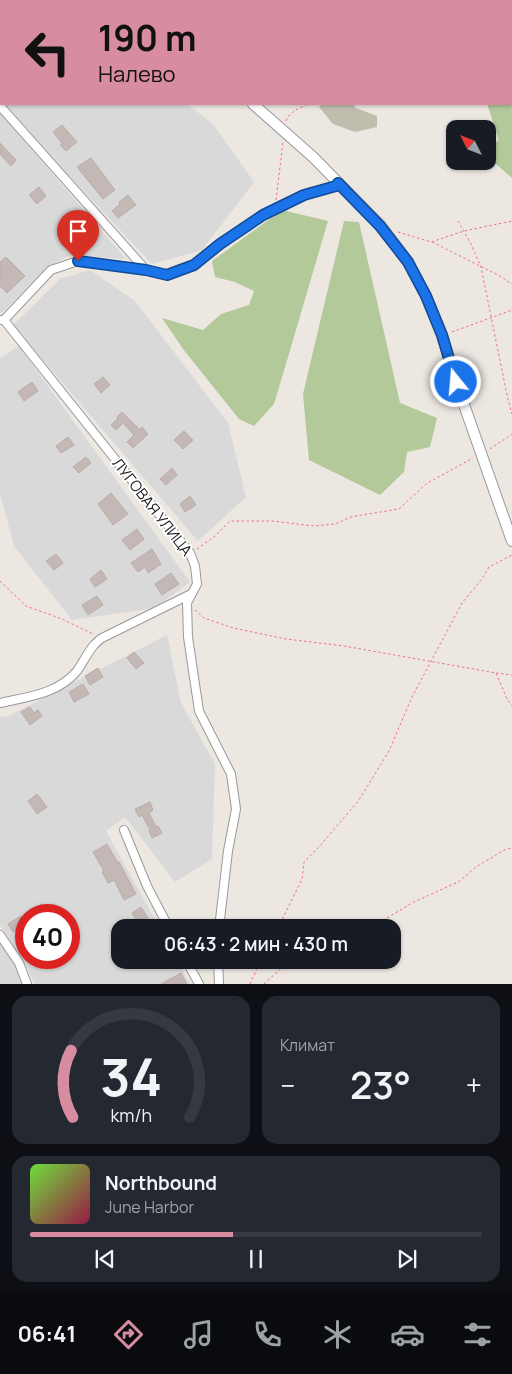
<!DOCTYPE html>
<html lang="ru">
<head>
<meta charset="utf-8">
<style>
  :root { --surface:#171b24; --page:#242831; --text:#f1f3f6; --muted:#9ea1a6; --line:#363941; --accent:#d88ca0 }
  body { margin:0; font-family:Manrope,sans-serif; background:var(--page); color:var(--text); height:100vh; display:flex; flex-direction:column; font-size:19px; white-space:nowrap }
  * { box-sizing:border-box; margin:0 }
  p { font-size:16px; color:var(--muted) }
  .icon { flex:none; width:28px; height:28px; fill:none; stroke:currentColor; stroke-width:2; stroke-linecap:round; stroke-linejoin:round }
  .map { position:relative; height:984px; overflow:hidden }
  .panel { display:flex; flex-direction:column; gap:12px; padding:12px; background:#0d0f14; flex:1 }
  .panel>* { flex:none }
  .guide { position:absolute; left:0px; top:0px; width:512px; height:105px; box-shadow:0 1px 4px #0004; background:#d88ca0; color:#111; overflow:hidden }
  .needle { width:32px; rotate:312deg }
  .fabs { position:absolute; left:446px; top:120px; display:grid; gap:10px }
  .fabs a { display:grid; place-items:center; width:50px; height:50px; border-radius:10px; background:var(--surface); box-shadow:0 1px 4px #0004; font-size:25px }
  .speed { position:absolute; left:15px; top:904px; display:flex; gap:10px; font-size:25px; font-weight:700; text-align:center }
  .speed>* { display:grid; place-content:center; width:65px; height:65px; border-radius:50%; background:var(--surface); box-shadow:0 1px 4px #0004; line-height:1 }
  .speed .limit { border:8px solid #d22; background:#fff; color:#111 }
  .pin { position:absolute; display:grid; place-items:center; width:42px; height:42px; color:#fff; margin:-51px -21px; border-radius:50% 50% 50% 0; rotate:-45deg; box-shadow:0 0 5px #0007 }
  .pin .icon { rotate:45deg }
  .me { position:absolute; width:55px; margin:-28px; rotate:343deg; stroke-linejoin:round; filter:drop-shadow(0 0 4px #0008) }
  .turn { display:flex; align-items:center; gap:18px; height:105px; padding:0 15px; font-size:22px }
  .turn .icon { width:65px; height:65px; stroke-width:2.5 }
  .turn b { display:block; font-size:35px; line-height:42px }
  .big { font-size:38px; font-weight:600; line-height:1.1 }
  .panel .widget { flex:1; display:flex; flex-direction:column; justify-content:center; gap:8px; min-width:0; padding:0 18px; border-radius:15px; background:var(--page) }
  .panel .dial { align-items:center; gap:0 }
  .dial svg { height:130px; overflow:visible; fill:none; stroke:var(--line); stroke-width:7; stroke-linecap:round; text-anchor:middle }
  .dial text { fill:var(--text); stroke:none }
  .song { display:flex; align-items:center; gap:15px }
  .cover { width:60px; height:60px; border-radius:8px; background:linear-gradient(135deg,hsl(100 70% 55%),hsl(340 70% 35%)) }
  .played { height:5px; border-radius:2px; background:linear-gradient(90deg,var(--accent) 45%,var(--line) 45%) }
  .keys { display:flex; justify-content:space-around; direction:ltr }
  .heat { display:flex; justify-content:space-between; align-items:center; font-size:28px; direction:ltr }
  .panel .tiles { flex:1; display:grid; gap:12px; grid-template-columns:1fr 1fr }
  .widget:last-child { grid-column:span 2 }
  .trip { position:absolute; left:111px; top:919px; width:290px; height:50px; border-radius:15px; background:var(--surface); box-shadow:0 1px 4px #0004; font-weight:600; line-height:50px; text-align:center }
  .tab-bar { display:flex; height:80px; justify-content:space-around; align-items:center; background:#090b0e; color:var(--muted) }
  .tab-bar .icon { width:35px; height:35px }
  .tab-bar .active { color:var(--accent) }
  .tab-bar b { font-size:22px; color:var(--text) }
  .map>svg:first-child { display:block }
  .residential { fill:#dad9d9; fill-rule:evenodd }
  .construction { fill:#c0bcae }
  .forest { fill:#b3c99a }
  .building { fill:#c4b8b6; stroke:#bdaba6 }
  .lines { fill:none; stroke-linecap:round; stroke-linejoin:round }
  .service-casing { stroke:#999; stroke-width:6 }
  .minor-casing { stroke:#999; stroke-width:10 }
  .tertiary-casing { stroke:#999; stroke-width:12 }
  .path { stroke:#ef7181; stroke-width:1; stroke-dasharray:2.5 2.5; stroke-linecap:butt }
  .service { stroke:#fff; stroke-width:4 }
  .minor { stroke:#fff; stroke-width:8 }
  .tertiary { stroke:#fff; stroke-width:10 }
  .route-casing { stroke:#114b97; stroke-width:12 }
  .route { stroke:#1a73e8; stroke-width:9 }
  .labels { text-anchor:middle; stroke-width:4; stroke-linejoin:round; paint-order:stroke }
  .street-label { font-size:15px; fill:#1c1c1c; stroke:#fff }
</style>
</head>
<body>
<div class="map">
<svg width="512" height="984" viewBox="0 0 512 984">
  <rect width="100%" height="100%" fill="#ede7e2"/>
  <g class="residential">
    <polygon points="5,104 187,104 213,124 254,182 202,250 152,264 42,147"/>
    <polygon points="0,113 126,259 70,255 46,268 3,312 0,313"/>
    <polygon points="90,270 135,301 228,423 246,497 198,541 13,325 60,279"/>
    <polygon points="19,346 190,582 155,608 72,620 14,546 0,494 0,358"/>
    <path d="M167,635l14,68 34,61 -3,95 -37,23 -50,-65 -19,14 53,96 -39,1v32h57l13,24h-155l-8,-16 -27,-43v-209l6,1zM26,915h43v43h-43z"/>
    <polygon points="0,943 14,963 22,984 0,984"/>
  </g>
  <polygon class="construction" points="321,104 353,104 356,108 377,116 377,127 355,132 333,124 319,107"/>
  <g class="forest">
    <polygon points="414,0 512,0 512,178 488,157 488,148 499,140 487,104 511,104 511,1 415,1"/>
    <polygon points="282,210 328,221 291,347 274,404 254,426 239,419 183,349 162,318 203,330 221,314 249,305 254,291 235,282 215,277 212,261"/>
    <polygon points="344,221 359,222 400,403 437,418 430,447 407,452 404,472 380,495 309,460 303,394"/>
  </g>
  <g class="building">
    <polygon points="62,125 77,142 66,151 60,145 62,143 53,132"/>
    <polygon points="0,143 16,160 11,166 0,154"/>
    <polygon points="91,158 115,190 103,199 77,167"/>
    <polygon points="39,187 46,196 37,204 29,195"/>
    <polygon points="128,195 136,205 118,218 112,211 120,204 119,202"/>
    <polygon points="6,257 25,276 7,293 0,286 0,262"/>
    <polygon points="103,377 110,385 101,393 94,384"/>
    <polygon points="32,382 38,391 24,401 18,392"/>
    <polygon points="122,412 140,430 142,427 148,434 133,448 127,442 134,435 123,423 116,430 111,425 118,418 117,417"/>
    <polygon points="184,431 193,440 183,449 174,440"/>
    <polygon points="68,437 74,445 61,453 56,446"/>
    <polygon points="86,457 91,463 79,473 73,467"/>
    <polygon points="172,468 177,475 166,485 160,479"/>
    <polygon points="111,493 128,514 113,525 98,504"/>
    <polygon points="190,496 196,505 185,512 180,504"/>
    <polygon points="137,529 144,539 130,550 122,540"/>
    <polygon points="152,549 161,564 148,573 145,567 138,572 131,563"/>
    <polygon points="56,554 63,563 54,570 46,561"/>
    <polygon points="101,570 107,579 95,587 90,579"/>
    <polygon points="171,573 179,584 162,595 155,584"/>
    <polygon points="97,596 103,605 88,615 82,605"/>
    <polygon points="134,652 144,663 136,669 127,658"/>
    <polygon points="98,668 103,677 90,685 85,676"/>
    <polygon points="83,684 89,694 74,702 69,692"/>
    <polygon points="30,707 34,713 38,710 42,716 30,725 21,712"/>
    <polygon points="37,794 47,807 37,814 28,801"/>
    <polygon points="150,802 153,810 149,813 156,827 158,826 162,833 152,838 149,831 150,830 142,815 139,817 135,809"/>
    <polygon points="107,844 118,863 119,862 136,894 124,900 114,880 108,883 102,872 104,871 93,852"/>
    <polygon points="141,907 148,918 139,924 132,913"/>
    <polygon points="21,916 26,922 26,926 23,929 20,926 13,932 8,924"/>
    <polygon points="181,973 187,984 161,984"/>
  </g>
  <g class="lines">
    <defs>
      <polyline id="service" points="146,270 167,275 194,265 220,244 263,215 304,195 336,186 338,183"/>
      <g id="minor">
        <polyline points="0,106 146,270"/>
        <polyline points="0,320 4,320 51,270 78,261 146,270"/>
        <polyline points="4,320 190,553 195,566 197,584 187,603 188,637 199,711 231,774 236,809 228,851 219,928"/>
        <path d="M0,703c27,-6 58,-9 77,-32 6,-8 10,-18 17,-26 2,-2 5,-5 8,-7l89,-44"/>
        <polyline points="124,830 147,886 169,928"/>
        <polyline points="0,935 19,963 27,984"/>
        <polyline points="186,960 199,984"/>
        <polyline points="218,960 219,984"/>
      </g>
      <g id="tertiary">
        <polyline points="136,0 137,1"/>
        <polyline points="253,104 313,157 381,226 408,262 426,296 442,335 456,382 512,541"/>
      </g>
    </defs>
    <use href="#service" class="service-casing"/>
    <use href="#minor" class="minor-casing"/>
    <use href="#tertiary" class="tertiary-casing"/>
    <g class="path">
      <polyline points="349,1 349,0"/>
      <path d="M286,121c4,-10 14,-13 22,-17"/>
      <polyline points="276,200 283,142"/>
      <polyline points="458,221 470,242 481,267 507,395 512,414"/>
      <polyline points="398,232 431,242 464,231 512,221"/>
      <polyline points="432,242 500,276 512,284"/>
      <polyline points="452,332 512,310"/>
      <polyline points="490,449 512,434"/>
      <polyline points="197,549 214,537 230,521 272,521 314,526 335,524 351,517 362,515 399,509 426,484 473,458"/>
      <polyline points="0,581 26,606 62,619 93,634"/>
      <polyline points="195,610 204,618 233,628 286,639 344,646 496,673 507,699 512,706"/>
      <polyline points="496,673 512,675"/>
      <polyline points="278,928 302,879 304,862 319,847 359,800 389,751 412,697 462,603 482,579 489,567 512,555"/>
      <polyline points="376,928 387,918 412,903 460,881 476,867 504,850 512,848"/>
      <polyline points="250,984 261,960"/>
      <polyline points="264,984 286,964 293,960"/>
    </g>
    <use href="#service" class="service"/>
    <use href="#minor" class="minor"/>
    <use href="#tertiary" class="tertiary"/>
  </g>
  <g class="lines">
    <defs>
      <polyline id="route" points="78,261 146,270 167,275 194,265 220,244 263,215 304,195 336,186 338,183 380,226 408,262 426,296 442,335 456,382"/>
    </defs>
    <use href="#route" class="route-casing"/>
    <use href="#route" class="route"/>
  </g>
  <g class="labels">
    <g class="street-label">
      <text transform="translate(152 507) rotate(52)" y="5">ЛУГОВАЯ УЛИЦА</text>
    </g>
  </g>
</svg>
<div class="fabs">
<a><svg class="needle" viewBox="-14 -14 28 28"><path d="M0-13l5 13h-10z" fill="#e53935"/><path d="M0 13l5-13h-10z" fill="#9ea1a6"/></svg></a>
</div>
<div class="speed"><div class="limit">40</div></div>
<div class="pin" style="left:78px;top:261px;background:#d93025"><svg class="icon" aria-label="arrive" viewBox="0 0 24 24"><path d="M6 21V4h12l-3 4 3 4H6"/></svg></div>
<svg class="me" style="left:456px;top:382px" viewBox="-20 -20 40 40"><circle r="17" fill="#1a73e8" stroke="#fff" stroke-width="3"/><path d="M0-11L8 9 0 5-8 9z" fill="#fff"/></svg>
<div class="trip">06:43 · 2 мин · 430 m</div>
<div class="guide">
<div class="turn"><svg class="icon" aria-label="left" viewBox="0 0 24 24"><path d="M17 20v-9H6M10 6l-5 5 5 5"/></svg><div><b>190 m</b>Налево</div></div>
</div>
</div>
<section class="panel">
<div class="tiles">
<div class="widget dial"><svg viewBox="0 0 100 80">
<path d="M14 69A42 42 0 1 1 86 69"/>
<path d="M14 69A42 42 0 0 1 13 28" stroke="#d88ca0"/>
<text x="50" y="56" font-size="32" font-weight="700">34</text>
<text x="50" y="72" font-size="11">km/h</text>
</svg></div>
<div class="widget"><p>Климат</p>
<div class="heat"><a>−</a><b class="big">23°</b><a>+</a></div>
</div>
<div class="widget">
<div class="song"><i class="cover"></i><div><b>Northbound</b><p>June Harbor</p></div></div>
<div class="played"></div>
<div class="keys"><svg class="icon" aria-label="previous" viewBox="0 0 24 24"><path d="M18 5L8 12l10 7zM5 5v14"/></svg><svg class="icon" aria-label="pause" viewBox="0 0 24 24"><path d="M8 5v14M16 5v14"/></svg><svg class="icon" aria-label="next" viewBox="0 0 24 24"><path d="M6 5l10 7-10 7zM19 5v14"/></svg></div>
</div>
</div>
</section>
<nav class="tab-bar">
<b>06:41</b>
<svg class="icon active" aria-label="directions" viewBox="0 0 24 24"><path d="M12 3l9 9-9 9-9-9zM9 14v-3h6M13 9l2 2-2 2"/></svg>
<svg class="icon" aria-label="music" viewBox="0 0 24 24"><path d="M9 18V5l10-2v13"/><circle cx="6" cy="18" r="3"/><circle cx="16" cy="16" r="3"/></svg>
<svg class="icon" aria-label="phone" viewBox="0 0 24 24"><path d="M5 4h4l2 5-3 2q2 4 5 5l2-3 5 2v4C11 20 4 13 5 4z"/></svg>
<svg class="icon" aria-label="climate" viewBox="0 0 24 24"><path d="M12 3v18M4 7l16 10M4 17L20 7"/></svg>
<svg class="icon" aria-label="car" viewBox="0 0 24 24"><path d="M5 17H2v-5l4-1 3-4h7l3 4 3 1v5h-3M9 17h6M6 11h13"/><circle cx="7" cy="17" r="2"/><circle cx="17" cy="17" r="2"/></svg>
<svg class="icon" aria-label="filters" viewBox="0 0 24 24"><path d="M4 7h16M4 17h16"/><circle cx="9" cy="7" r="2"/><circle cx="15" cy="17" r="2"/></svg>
</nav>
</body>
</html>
